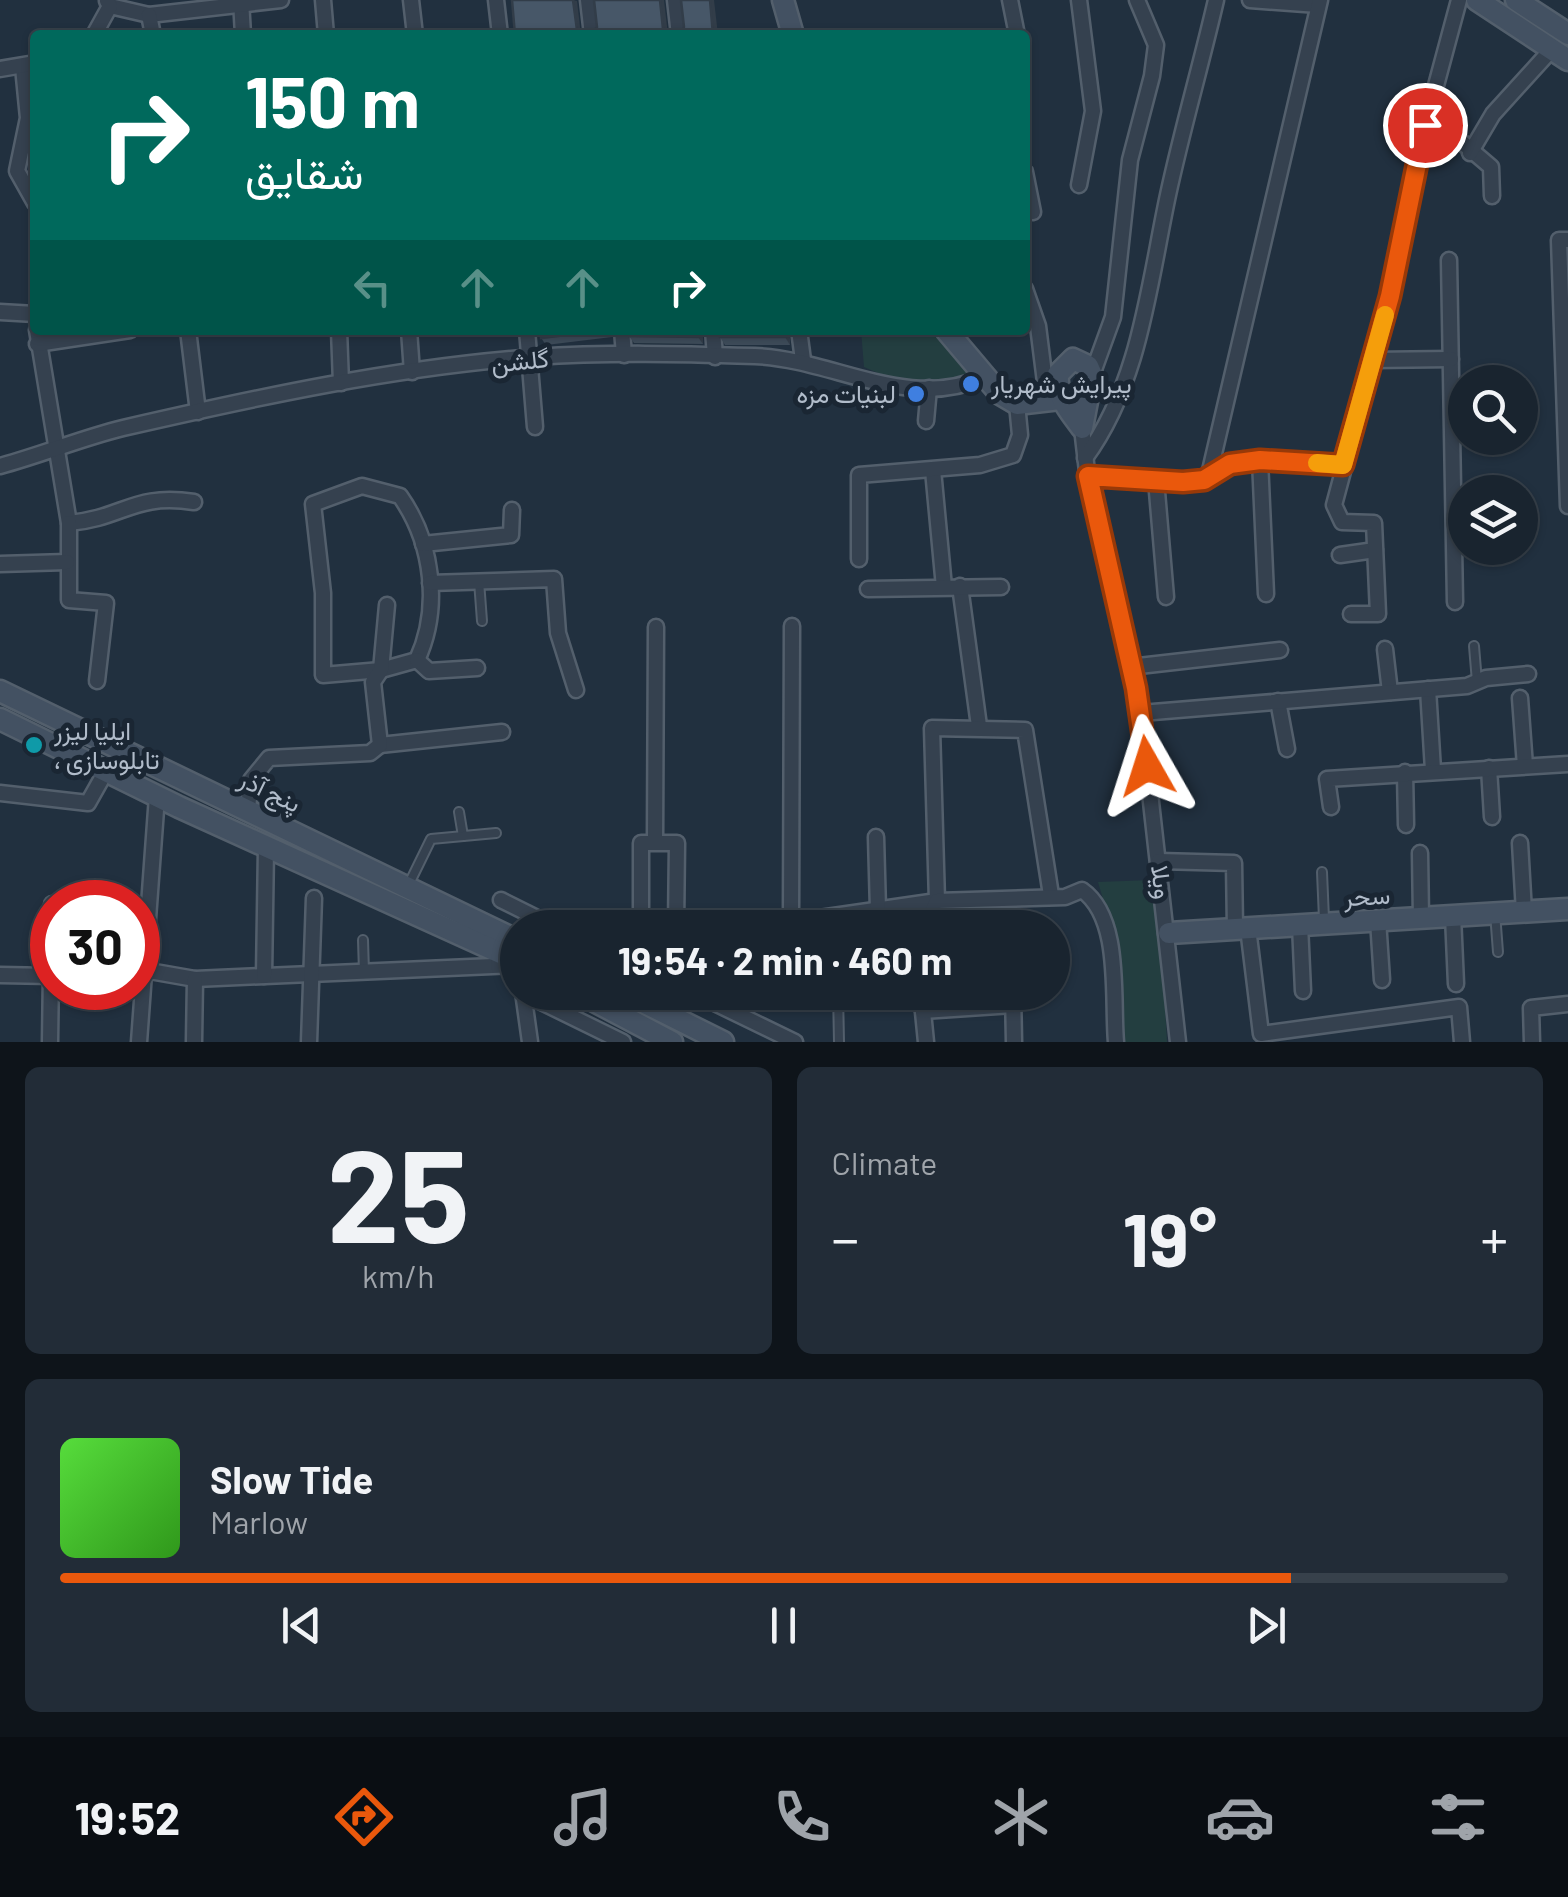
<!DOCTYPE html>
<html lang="en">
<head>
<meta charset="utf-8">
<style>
  :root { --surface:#19242f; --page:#222c37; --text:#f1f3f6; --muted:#9fa4aa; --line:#37414b; --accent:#ea580c }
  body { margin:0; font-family:Barlow,Vazirmatn,sans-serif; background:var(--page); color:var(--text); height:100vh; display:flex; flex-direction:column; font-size:38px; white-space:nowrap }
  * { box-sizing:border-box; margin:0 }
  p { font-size:32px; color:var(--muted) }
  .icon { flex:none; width:55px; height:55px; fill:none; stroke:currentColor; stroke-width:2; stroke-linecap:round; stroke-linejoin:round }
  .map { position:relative; height:1042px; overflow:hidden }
  .drawer { display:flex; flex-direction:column; gap:25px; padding:25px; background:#0e141a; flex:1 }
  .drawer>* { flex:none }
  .guide { position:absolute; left:30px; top:30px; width:1000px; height:305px; border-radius:10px; box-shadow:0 2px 8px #0004,0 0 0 2px var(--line); background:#00695c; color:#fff; overflow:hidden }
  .buttons { position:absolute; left:1448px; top:365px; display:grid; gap:20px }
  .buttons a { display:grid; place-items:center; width:90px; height:90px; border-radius:50%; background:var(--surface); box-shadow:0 2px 8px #0004,0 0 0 2px var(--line); font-size:50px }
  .speed { position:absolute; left:30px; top:880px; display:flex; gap:20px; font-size:50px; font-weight:700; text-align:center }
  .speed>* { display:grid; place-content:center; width:130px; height:130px; border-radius:50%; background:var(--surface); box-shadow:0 2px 8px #0004,0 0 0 2px var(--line); line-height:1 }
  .speed .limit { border:15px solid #d22; background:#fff; color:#111 }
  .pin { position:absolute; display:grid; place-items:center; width:85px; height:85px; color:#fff; margin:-42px; border:5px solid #fff; border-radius:50%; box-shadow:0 2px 10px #0007 }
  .me { position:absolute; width:110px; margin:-55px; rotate:354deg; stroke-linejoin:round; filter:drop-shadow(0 0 8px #0008) }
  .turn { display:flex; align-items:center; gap:35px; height:210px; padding:0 50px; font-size:45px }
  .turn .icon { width:130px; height:130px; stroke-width:2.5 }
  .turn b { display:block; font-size:70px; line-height:85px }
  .lanes { display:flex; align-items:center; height:95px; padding:0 50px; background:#0003; justify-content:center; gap:50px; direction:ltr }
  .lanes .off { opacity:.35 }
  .big { font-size:75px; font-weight:700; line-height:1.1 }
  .drawer .widget { flex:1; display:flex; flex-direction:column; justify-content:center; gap:15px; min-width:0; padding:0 35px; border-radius:15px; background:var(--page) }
  .drawer .dial { align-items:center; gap:0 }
  .dial b { font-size:130px; line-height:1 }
  .song { display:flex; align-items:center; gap:30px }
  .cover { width:120px; height:120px; border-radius:15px; background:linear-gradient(135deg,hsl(110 70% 55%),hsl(110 70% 35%)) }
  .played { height:10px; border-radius:5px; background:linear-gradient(90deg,var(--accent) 85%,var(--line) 85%) }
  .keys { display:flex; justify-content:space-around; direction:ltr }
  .heat { display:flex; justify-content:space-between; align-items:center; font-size:55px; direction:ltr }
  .drawer .tiles { flex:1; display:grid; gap:25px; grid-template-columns:1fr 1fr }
  .widget:last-child { grid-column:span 2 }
  .trip { position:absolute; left:500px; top:910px; width:570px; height:100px; border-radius:50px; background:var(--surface); box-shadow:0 2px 8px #0004,0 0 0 2px var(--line); font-weight:700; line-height:100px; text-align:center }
  .menu { display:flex; height:160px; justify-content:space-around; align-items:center; background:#0a0e13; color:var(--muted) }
  .menu .icon { width:70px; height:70px }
  .menu .current { color:var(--accent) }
  .menu b { font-size:45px; color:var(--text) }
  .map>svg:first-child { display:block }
  .green { fill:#233e40 }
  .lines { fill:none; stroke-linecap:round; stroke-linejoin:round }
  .lane-casing { stroke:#535f6c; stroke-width:12 }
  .street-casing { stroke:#535f6c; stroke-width:19 }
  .secondary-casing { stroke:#535f6c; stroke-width:25 }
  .lane { stroke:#35414f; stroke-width:8 }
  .street { stroke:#35414f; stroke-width:14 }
  .secondary { stroke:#435162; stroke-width:20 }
  .wall { fill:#3d4b59 }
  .shaded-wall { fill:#323d49 }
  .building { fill:#475768; stroke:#323d49; stroke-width:2.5 }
  .route-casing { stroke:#983908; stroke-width:25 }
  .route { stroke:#ea580c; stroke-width:18 }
  .slow { stroke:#f59e0b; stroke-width:18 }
  .shop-dot { fill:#3f7fe0; stroke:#1a2633; stroke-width:4 }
  .culture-dot { fill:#0f9aa8; stroke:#1a2633; stroke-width:4 }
  .labels { text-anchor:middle; stroke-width:10; stroke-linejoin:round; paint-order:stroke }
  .street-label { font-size:25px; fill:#b1bcca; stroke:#1a2633 }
  .poi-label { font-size:25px; fill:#b1bcca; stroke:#1a2633; text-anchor:start }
</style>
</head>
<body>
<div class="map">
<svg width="1568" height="1042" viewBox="0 0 1568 1042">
  <rect width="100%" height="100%" fill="#21303f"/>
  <g class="green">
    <path d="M861,330h74l36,40c-31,24 -74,12 -107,-3z"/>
    <polygon points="1152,880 1160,918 1167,1042 1117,1042 1113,933 1098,882"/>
  </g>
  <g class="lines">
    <defs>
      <g id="lane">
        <polyline points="479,581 482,621"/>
        <polyline points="1474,646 1477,682"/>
        <polyline points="459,812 463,836"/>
        <polyline points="1322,872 1324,919"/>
        <polyline points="408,886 431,839 496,833"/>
        <polyline points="1495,913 1498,952"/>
        <polyline points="363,940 364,972"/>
        <polyline points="838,992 839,1042"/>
      </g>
      <g id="street">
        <polyline points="241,0 243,35"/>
        <polyline points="323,0 326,35"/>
        <polyline points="411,0 415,35"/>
        <polyline points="496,0 500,35"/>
        <polyline points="588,0 592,35"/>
        <polyline points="675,0 679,35"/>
        <polyline points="1010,0 1017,35"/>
        <polyline points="1079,0 1093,111 1079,185"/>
        <polyline points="1250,0 1318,5"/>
        <polyline points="110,6 149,15 281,0"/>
        <polyline points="149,15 153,35"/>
        <polyline points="94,35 110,6 107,1"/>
        <polyline points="23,67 28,118 17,171 35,203"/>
        <polyline points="0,69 35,63"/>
        <polyline points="1425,125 1457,138 1491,167 1492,196"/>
        <polyline points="1470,153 1493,114 1552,49"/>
        <polyline points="1025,172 1033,212"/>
        <polyline points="1568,240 1559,240 1568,506"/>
        <polyline points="1449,260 1455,602"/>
        <polyline points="1025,289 1038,326 1047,398"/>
        <polyline points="0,312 35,314"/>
        <path d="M37,330l32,193c55,-5 64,-30 125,-21"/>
        <polyline points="188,330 198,412"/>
        <polyline points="339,330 341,383"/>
        <polyline points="409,330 412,372"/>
        <polyline points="527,330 535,427"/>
        <polyline points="622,330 624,355"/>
        <polyline points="713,330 715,357"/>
        <polyline points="799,330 803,360"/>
        <polyline points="37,344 130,330"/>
        <polyline points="1372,360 1451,359"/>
        <polyline points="1092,375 1113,317 1130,160 1152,76 1156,45 1137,0"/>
        <polyline points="926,421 929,388"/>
        <polyline points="1082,428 1089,489 1141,713 1178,1042"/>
        <path d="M1085,458c55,-75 64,-174 83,-263 14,-65 33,-130 48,-195"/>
        <polyline points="1260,460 1266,594"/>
        <path d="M0,466c41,-11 82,-28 123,-38 135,-31 274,-61 412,-71 73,-5 147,-3 220,-1 78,3 153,56 229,21"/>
        <polyline points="933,470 944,587"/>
        <polyline points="1209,475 1320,0"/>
        <polyline points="1088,476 1183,482 1204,480 1230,463 1260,460 1343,465"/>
        <polyline points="1156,480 1166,597"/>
        <path d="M362,486l38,10c33,47 41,112 17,164l-36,10 -58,5v-82l-10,-89z"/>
        <polyline points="69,523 69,600 106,603 97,681"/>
        <polyline points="423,544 511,535 512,510"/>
        <polyline points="1340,555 1375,550"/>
        <polyline points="859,559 859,475 980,465 1013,455 1020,435 1017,404"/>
        <polyline points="0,564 67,562"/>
        <polyline points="430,583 554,579 558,633 576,690"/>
        <polyline points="960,586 979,726"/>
        <polyline points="868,589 1001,587"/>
        <polyline points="1351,614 1378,614 1374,523 1342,522 1334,505 1390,296 1420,145 1459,0"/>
        <polyline points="792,626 791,918 799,921 937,901 932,728 1025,730 1051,895"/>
        <polyline points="1385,649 1390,692"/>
        <polyline points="417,660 429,671 477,668"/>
        <polyline points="1130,667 1280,650"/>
        <polyline points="1428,689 1433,770"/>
        <polyline points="1520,698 1525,766"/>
        <polyline points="1278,701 1287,749"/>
        <polyline points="1141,713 1467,686 1486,678 1528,674"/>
        <polyline points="380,745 502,732"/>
        <polyline points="1489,768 1492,817"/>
        <polyline points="1405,772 1406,825"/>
        <polyline points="0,793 88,803 106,771"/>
        <polyline points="1331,807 1327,779 1568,764"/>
        <polyline points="248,808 251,780 269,758 370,753 380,745 373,682 381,670 387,605"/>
        <polyline points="876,837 878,910"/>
        <polyline points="655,842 656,627"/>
        <polyline points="1520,843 1524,912"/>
        <polyline points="1420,853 1421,918"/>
        <polyline points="1159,861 1234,863 1235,929"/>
        <polyline points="501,900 557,928"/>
        <polyline points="1453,916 1456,984"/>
        <polyline points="1378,920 1382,980"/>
        <polyline points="1300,925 1303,991"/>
        <polyline points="641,928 641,843 677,843 676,928"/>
        <path d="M924,928l13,-27 128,-4 17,-7c40,28 30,108 34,152"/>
        <polyline points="1248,928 1261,1034 1459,1007 1462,1042"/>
        <polyline points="138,969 195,979 518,965"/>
        <polyline points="0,975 52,976"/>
        <polyline points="264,976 266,848"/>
        <polyline points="523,992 530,1042"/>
        <polyline points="692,992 795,1042"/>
        <polyline points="921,992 926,1042"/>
        <polyline points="1013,992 1014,1042"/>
        <polyline points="523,993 623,1042"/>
        <polyline points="923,1011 1013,1005"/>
        <polyline points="50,1042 52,904"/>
        <polyline points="139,1042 157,796"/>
        <polyline points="194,1042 195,979"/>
        <polyline points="309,1042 314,898"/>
        <polyline points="1532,1042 1531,1008 1568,1004"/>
      </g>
      <g id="secondary">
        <polyline points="783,0 793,35"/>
        <polyline points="1477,0 1568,60"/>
        <polyline points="1516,0 1568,34"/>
        <polyline points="946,330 1000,394 1017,404 1060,399"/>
        <path d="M1073,359l15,7 4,9 -10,53c-13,-18 -26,-31 -24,-54z"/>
        <polyline points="0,691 518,941"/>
        <polyline points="0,719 179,807 518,961"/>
        <polyline points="1169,933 1568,909"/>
        <polyline points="577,992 672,1042"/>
        <polyline points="623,992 723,1042"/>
      </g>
    </defs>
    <use href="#lane" class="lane-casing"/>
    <use href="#street" class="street-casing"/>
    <use href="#secondary" class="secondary-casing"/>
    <use href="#lane" class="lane"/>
    <use href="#street" class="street"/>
    <use href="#secondary" class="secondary"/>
  </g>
  <g class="wall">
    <polygon points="612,330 612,337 546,345 541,338"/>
    <polygon points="703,330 703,344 634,343 629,336"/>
    <polygon points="719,330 789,330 790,345 725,345 720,337"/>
  </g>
  <g class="shaded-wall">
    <polygon points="573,0 577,1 581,35 577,30"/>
    <polygon points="660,0 664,0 668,35 663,29"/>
    <polygon points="710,0 714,0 718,35 713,35"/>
    <polygon points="698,330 703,330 703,344 698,337"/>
    <polygon points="785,330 789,330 790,345 785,337"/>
  </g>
  <g class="building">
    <polygon points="512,0 573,0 577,30 583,35 515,35"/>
    <polygon points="594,0 660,0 663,29 667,35 590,35 597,27"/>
    <polygon points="681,0 710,0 713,35 680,35 684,27"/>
    <polygon points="540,330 607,330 541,338"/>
    <polygon points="628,330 698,330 698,337 629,336"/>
    <polygon points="719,330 785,330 785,337 720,337"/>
  </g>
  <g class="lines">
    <defs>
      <polyline id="route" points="1147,766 1136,688 1088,476 1183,482 1204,480 1230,464 1260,460 1343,465 1390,296 1425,125"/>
    </defs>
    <use href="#route" class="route-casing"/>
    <use href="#route" class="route"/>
    <polyline class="slow" points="1317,463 1343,465 1385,315"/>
  </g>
  <g class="shop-dot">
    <circle cx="971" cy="384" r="10"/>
    <circle cx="916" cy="394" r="10"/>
  </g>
  <circle class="culture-dot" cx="34" cy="745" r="10"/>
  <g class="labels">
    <g class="street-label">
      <text transform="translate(520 361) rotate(-6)" y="9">گلشن</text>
      <text transform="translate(270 791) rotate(26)" y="9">پنج آذر</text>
      <text transform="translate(1162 882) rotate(83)" y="9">ویلا</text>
      <text transform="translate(1367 896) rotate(-3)" y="9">سحر</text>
    </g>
    <g class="poi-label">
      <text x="991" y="393">پیرایش شهریار</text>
      <text x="896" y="403" text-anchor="end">لبنیات مزه</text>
      <text x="54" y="740">ایلیا لیزر<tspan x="54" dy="29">، تابلوسازی</tspan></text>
    </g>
  </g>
</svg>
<div class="buttons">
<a><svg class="icon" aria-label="search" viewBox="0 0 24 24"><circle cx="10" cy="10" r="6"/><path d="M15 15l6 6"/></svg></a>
<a><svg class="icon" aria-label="layers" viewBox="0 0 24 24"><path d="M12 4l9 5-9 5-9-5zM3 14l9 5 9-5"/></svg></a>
</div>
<div class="speed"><div class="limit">30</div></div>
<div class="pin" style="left:1425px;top:125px;background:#d93025"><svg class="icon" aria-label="arrive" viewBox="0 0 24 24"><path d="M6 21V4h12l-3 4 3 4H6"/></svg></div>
<svg class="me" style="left:1147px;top:766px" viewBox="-20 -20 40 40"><path d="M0-17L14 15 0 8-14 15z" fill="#ea580c" stroke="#fff" stroke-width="4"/></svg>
<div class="trip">19:54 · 2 min · 460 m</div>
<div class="guide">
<div class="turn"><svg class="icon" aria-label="right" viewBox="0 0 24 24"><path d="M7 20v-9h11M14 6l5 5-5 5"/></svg><div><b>150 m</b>شقایق</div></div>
<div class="lanes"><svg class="icon off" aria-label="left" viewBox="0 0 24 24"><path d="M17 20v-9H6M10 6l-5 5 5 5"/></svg><svg class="icon off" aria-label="ahead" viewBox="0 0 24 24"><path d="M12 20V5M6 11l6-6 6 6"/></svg><svg class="icon off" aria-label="ahead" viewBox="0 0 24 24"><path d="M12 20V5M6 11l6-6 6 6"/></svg><svg class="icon" aria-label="right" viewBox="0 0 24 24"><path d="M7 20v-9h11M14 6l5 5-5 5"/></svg></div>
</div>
</div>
<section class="drawer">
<div class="tiles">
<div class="widget dial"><b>25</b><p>km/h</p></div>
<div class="widget"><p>Climate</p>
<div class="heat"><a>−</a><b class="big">19°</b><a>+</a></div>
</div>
<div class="widget">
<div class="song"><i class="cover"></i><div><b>Slow Tide</b><p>Marlow</p></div></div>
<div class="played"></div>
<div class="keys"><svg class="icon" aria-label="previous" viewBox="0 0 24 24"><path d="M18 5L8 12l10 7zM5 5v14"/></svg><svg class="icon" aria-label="pause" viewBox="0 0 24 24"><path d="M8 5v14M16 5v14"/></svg><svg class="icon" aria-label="next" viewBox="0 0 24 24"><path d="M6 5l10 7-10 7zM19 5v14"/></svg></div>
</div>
</div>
</section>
<nav class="menu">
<b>19:52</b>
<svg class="icon current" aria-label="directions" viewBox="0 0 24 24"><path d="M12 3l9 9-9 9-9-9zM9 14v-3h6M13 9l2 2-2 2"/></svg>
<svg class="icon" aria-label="music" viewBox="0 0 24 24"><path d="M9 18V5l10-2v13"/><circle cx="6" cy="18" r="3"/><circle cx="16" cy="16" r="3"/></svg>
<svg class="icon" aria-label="phone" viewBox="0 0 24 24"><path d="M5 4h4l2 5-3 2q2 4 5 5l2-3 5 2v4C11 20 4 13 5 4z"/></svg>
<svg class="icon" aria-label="climate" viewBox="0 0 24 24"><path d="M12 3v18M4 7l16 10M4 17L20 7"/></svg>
<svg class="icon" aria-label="car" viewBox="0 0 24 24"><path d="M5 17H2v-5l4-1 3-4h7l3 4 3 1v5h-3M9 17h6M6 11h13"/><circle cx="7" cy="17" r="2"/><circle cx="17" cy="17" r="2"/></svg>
<svg class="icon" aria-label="filters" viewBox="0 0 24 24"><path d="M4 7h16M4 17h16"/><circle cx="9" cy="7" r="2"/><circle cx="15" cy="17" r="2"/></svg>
</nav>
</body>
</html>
